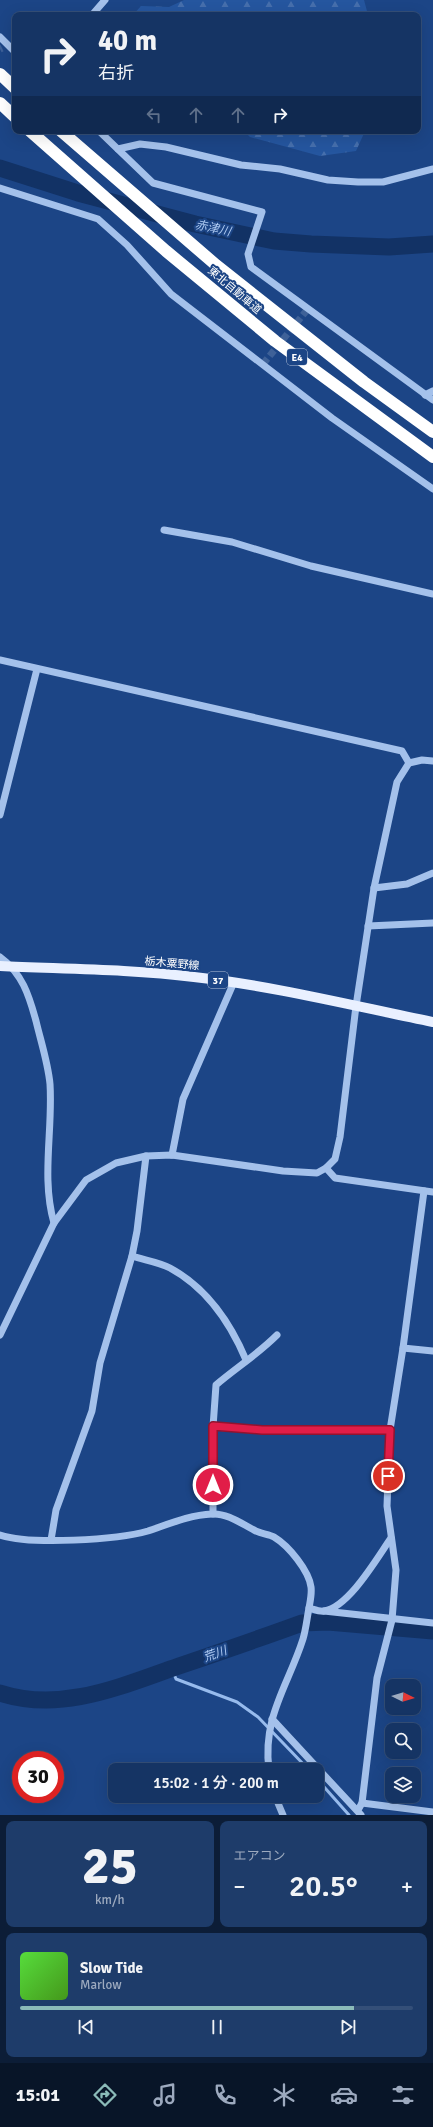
<!DOCTYPE html>
<html lang="ja">
<head>
<meta charset="utf-8">
<style>
  :root { --surface:#153464; --page:#1e3c6a; --text:#f1f3f6; --muted:#9daabf; --line:#344f78; --accent:#8bbbb9 }
  body { margin:0; font-family:Signika,"Noto Sans JP",sans-serif; background:var(--page); color:var(--text); height:100vh; display:flex; flex-direction:column; font-size:15px; white-space:nowrap }
  * { box-sizing:border-box; margin:0 }
  p { font-size:13px; color:var(--muted) }
  .icon { flex:none; width:22px; height:22px; fill:none; stroke:currentColor; stroke-width:2; stroke-linecap:round; stroke-linejoin:round }
  .map { position:relative; height:1815px; overflow:hidden }
  .details { display:flex; flex-direction:column; gap:6px; padding:6px; background:#0c1d37; flex:1 }
  .details>* { flex:none }
  .top-card { position:absolute; left:12px; top:12px; width:409px; height:122px; border-radius:8px; box-shadow:0 4px 16px #0002,0 0 0 1px var(--line); background:#153464; color:var(--text); overflow:hidden }
  .needle { width:26px; rotate:95deg }
  .controls { position:absolute; left:385px; top:1679px; display:grid; gap:8px }
  .controls a { display:grid; place-items:center; width:36px; height:36px; border-radius:8px; background:var(--surface); box-shadow:0 4px 16px #0002,0 0 0 1px var(--line); font-size:20px }
  .speed { position:absolute; left:12px; top:1751px; display:flex; gap:8px; font-size:20px; font-weight:700; text-align:center }
  .speed>* { display:grid; place-content:center; width:52px; height:52px; border-radius:50%; background:var(--surface); box-shadow:0 4px 16px #0002,0 0 0 1px var(--line); line-height:1 }
  .speed .limit { border:6px solid #d22; background:#fff; color:#111 }
  .pin { position:absolute; display:grid; place-items:center; width:34px; height:34px; color:#fff; margin:-17px; border:2px solid #fff; border-radius:50%; box-shadow:0 1px 4px #0007 }
  .me { position:absolute; width:44px; margin:-22px; rotate:0deg; stroke-linejoin:round; filter:drop-shadow(0 0 3px #0008) }
  .turn { display:flex; align-items:center; gap:14px; height:84px; padding:0 20px; font-size:18px }
  .turn .icon { width:52px; height:52px; stroke-width:2.5 }
  .turn b { display:block; font-size:28px; line-height:34px }
  .lanes { display:flex; align-items:center; height:38px; padding:0 20px; background:#0003; justify-content:center; gap:20px; direction:ltr }
  .lanes .off { opacity:.35 }
  .big { font-size:30px; font-weight:600; line-height:1.1 }
  .details .widget { flex:1; display:flex; flex-direction:column; justify-content:center; gap:6px; min-width:0; padding:0 14px; border-radius:8px; background:var(--page) }
  .details .dial { align-items:center; gap:0 }
  .dial b { font-size:52px; line-height:1 }
  .song { display:flex; align-items:center; gap:12px }
  .cover { width:48px; height:48px; border-radius:6px; background:linear-gradient(135deg,hsl(110 70% 55%),hsl(100 70% 35%)) }
  .played { height:4px; border-radius:2px; background:linear-gradient(90deg,var(--accent) 85%,var(--line) 85%) }
  .keys { display:flex; justify-content:space-around; direction:ltr }
  .heat { display:flex; justify-content:space-between; align-items:center; font-size:22px; direction:ltr }
  .details .tiles { flex:1; display:grid; gap:6px; grid-template-columns:1fr 1fr }
  .widget:last-child { grid-column:span 2 }
  .trip { position:absolute; left:108px; top:1763px; width:216px; height:40px; border-radius:8px; background:var(--surface); box-shadow:0 4px 16px #0002,0 0 0 1px var(--line); font-weight:600; line-height:40px; text-align:center }
  .tabs { display:flex; height:64px; justify-content:space-around; align-items:center; background:#081528; color:var(--muted) }
  .tabs .icon { width:28px; height:28px }
  .tabs .current { color:var(--accent) }
  .tabs b { font-size:18px; color:var(--text) }
  .map>svg:first-child { display:block }
  .forest { fill:url(#forest-firs) }
  .lines { fill:none; stroke-linecap:round; stroke-linejoin:round }
  .stream { stroke:#97bbed; stroke-width:3 }
  .river { stroke:#123265; stroke-width:17 }
  .minor-tunnel { stroke:#3e6198; stroke-width:7; stroke-dasharray:7 3.5; stroke-linecap:butt }
  .minor { stroke:#a4c1eb; stroke-width:7 }
  .major { stroke:#e9f0ff; stroke-width:10 }
  .highway { stroke:#fff; stroke-width:12 }
  .route-casing { stroke:#92132f; stroke-width:10 }
  .route { stroke:#e11d48; stroke-width:7 }
  .labels { text-anchor:middle; stroke-width:4; stroke-linejoin:round; paint-order:stroke }
  .shield { fill:#1c4586; stroke:#bbc7db; stroke-width:1 }
  .shield-label { font-size:10px; font-weight:bold; fill:#fff }
  .street-label { font-size:11px; fill:#fff; stroke:#1c4586 }
  .water-label { font-size:12px; font-style:italic; fill:#afcbf3; stroke:#1c4586 }
</style>
</head>
<body>
<div class="map">
<svg width="433" height="1815" viewBox="0 0 433 1815">
  <defs>
    <pattern id="forest-firs" width="22" height="20" patternUnits="userSpaceOnUse"><rect width="22" height="20" fill="#25569f"/><path d="M5 1l3.5 6h-7zM16 11l3.5 6h-7z" fill="#466fad"/></pattern>
  </defs>
  <rect width="100%" height="100%" fill="#1c4586"/>
  <g class="forest">
    <polygon points="184,0 364,0 368,15 133,15 141,6 169,7"/>
    <polygon points="244,131 365,131 356,151 320,156 250,137"/>
  </g>
  <g class="lines">
    <g class="stream">
      <polyline points="172,1669 176,1679 237,1702 258,1717 309,1770"/>
      <polyline points="317,1779 349,1815"/>
    </g>
    <g class="river">
      <polyline points="0,168 78,193 195,224 274,241 311,244 389,247 433,244"/>
      <path d="M0,1693c62,20 121,-7 179,-27 41,-14 82,-28 123,-43l26,-1 105,9"/>
    </g>
    <g class="minor-tunnel">
      <polyline points="0,49 2,48"/>
      <polyline points="263,364 307,310"/>
    </g>
    <g class="minor">
      <polyline points="92,15 105,0"/>
      <polyline points="0,37 15,52"/>
      <polyline points="99,131 153,183 262,212 248,254 251,267 433,400"/>
      <polyline points="118,149 140,144 166,147 241,165 280,169 328,180 358,182 383,182 433,169"/>
      <polyline points="0,188 98,219 127,245 171,294 332,418 433,489"/>
      <polyline points="425,395 433,391"/>
      <polyline points="164,530 232,542 311,566 433,594"/>
      <polyline points="0,660 402,751 409,763"/>
      <polyline points="0,815 37,669"/>
      <polyline points="374,888 407,884 433,873"/>
      <polyline points="368,926 433,923"/>
      <path d="M0,957c22,16 29,38 36,64 5,21 12,42 14,63 3,46 -9,94 4,139"/>
      <polyline points="172,1155 183,1099 234,982"/>
      <polyline points="326,1168 335,1178 433,1192"/>
      <path d="M132,1256c12,4 27,6 38,12 37,20 60,54 76,92"/>
      <polyline points="0,1335 54,1223 86,1180 116,1163 146,1156 172,1155 283,1171 317,1173 326,1168 335,1159 340,1137 356,1006 374,888 397,782 409,763 422,760 433,761"/>
      <polyline points="403,1348 433,1351"/>
      <polyline points="213,1427 262,1430 390,1430 387,1506 396,1570 392,1620 377,1678 362,1803 358,1810"/>
      <polyline points="390,1430 403,1348 424,1191"/>
      <path d="M213,1514v-87l3,-42c20,-17 42,-31 61,-50"/>
      <path d="M0,1535c30,10 117,5 148,-4 21,-7 41,-16 64,-17 15,-1 30,10 42,16 6,4 15,4 20,7 15,9 35,34 37,50 1,7 -1,15 -2,21 4,1 11,4 15,3 25,-4 53,-53 67,-73"/>
      <polyline points="51,1540 56,1510 92,1411 100,1363 132,1256 137,1231 146,1156"/>
      <polyline points="324,1611 433,1623"/>
      <polyline points="272,1719 361,1815"/>
      <path d="M269,1770c-7,-53 19,-84 34,-131 3,-10 4,-21 6,-31"/>
      <polyline points="275,1796 283,1815"/>
      <polyline points="362,1803 433,1812"/>
    </g>
    <path class="major" d="M0,966c65,3 130,3 194,11 80,9 160,29 239,45"/>
    <g class="highway">
      <polyline points="0,74 15,88"/>
      <polyline points="0,103 15,117"/>
      <polyline points="30,131 166,251 275,341 433,457"/>
      <polyline points="61,131 216,265 364,382 433,432"/>
    </g>
  </g>
  <g class="lines">
    <defs>
      <polyline id="route" points="213,1485 213,1426 262,1430 390,1430 388,1476"/>
    </defs>
    <use href="#route" class="route-casing"/>
    <use href="#route" class="route"/>
  </g>
  <g class="labels">
    <g class="shield">
      <rect x="287" y="349" width="20" height="16" rx="3"/>
      <rect x="208" y="972" width="20" height="16" rx="3"/>
    </g>
    <g class="shield-label">
      <text x="297" y="361">E4</text>
      <text x="218" y="984">37</text>
    </g>
    <g class="street-label">
      <text transform="translate(235 290) rotate(40)" y="4">東北自動車道</text>
      <text transform="translate(172 963) rotate(5)" y="4">栃木粟野線</text>
    </g>
    <g class="water-label">
      <text transform="translate(213 228) rotate(12)" y="4">赤津川</text>
      <text transform="translate(215 1654) rotate(-20)" y="4">荒川</text>
    </g>
  </g>
</svg>
<div class="controls">
<a><svg class="needle" viewBox="-14 -14 28 28"><path d="M0-13l5 13h-10z" fill="#e53935"/><path d="M0 13l5-13h-10z" fill="#9daabf"/></svg></a>
<a><svg class="icon" aria-label="search" viewBox="0 0 24 24"><circle cx="10" cy="10" r="6"/><path d="M15 15l6 6"/></svg></a>
<a><svg class="icon" aria-label="layers" viewBox="0 0 24 24"><path d="M12 4l9 5-9 5-9-5zM3 14l9 5 9-5"/></svg></a>
</div>
<div class="speed"><div class="limit">30</div></div>
<div class="pin" style="left:388px;top:1476px;background:#d93025"><svg class="icon" aria-label="arrive" viewBox="0 0 24 24"><path d="M6 21V4h12l-3 4 3 4H6"/></svg></div>
<svg class="me" style="left:213px;top:1485px" viewBox="-20 -20 40 40"><circle r="17" fill="#e11d48" stroke="#fff" stroke-width="3"/><path d="M0-11L8 9 0 5-8 9z" fill="#fff"/></svg>
<div class="trip">15:02 · 1 分 · 200 m</div>
<div class="top-card">
<div class="turn"><svg class="icon" aria-label="right" viewBox="0 0 24 24"><path d="M7 20v-9h11M14 6l5 5-5 5"/></svg><div><b>40 m</b>右折</div></div>
<div class="lanes"><svg class="icon off" aria-label="left" viewBox="0 0 24 24"><path d="M17 20v-9H6M10 6l-5 5 5 5"/></svg><svg class="icon off" aria-label="ahead" viewBox="0 0 24 24"><path d="M12 20V5M6 11l6-6 6 6"/></svg><svg class="icon off" aria-label="ahead" viewBox="0 0 24 24"><path d="M12 20V5M6 11l6-6 6 6"/></svg><svg class="icon" aria-label="right" viewBox="0 0 24 24"><path d="M7 20v-9h11M14 6l5 5-5 5"/></svg></div>
</div>
</div>
<section class="details">
<div class="tiles">
<div class="widget dial"><b>25</b><p>km/h</p></div>
<div class="widget"><p>エアコン</p>
<div class="heat"><a>−</a><b class="big">20.5°</b><a>+</a></div>
</div>
<div class="widget">
<div class="song"><i class="cover"></i><div><b>Slow Tide</b><p>Marlow</p></div></div>
<div class="played"></div>
<div class="keys"><svg class="icon" aria-label="previous" viewBox="0 0 24 24"><path d="M18 5L8 12l10 7zM5 5v14"/></svg><svg class="icon" aria-label="pause" viewBox="0 0 24 24"><path d="M8 5v14M16 5v14"/></svg><svg class="icon" aria-label="next" viewBox="0 0 24 24"><path d="M6 5l10 7-10 7zM19 5v14"/></svg></div>
</div>
</div>
</section>
<nav class="tabs">
<b>15:01</b>
<svg class="icon current" aria-label="directions" viewBox="0 0 24 24"><path d="M12 3l9 9-9 9-9-9zM9 14v-3h6M13 9l2 2-2 2"/></svg>
<svg class="icon" aria-label="music" viewBox="0 0 24 24"><path d="M9 18V5l10-2v13"/><circle cx="6" cy="18" r="3"/><circle cx="16" cy="16" r="3"/></svg>
<svg class="icon" aria-label="phone" viewBox="0 0 24 24"><path d="M5 4h4l2 5-3 2q2 4 5 5l2-3 5 2v4C11 20 4 13 5 4z"/></svg>
<svg class="icon" aria-label="climate" viewBox="0 0 24 24"><path d="M12 3v18M4 7l16 10M4 17L20 7"/></svg>
<svg class="icon" aria-label="car" viewBox="0 0 24 24"><path d="M5 17H2v-5l4-1 3-4h7l3 4 3 1v5h-3M9 17h6M6 11h13"/><circle cx="7" cy="17" r="2"/><circle cx="17" cy="17" r="2"/></svg>
<svg class="icon" aria-label="filters" viewBox="0 0 24 24"><path d="M4 7h16M4 17h16"/><circle cx="9" cy="7" r="2"/><circle cx="15" cy="17" r="2"/></svg>
</nav>
</body>
</html>
